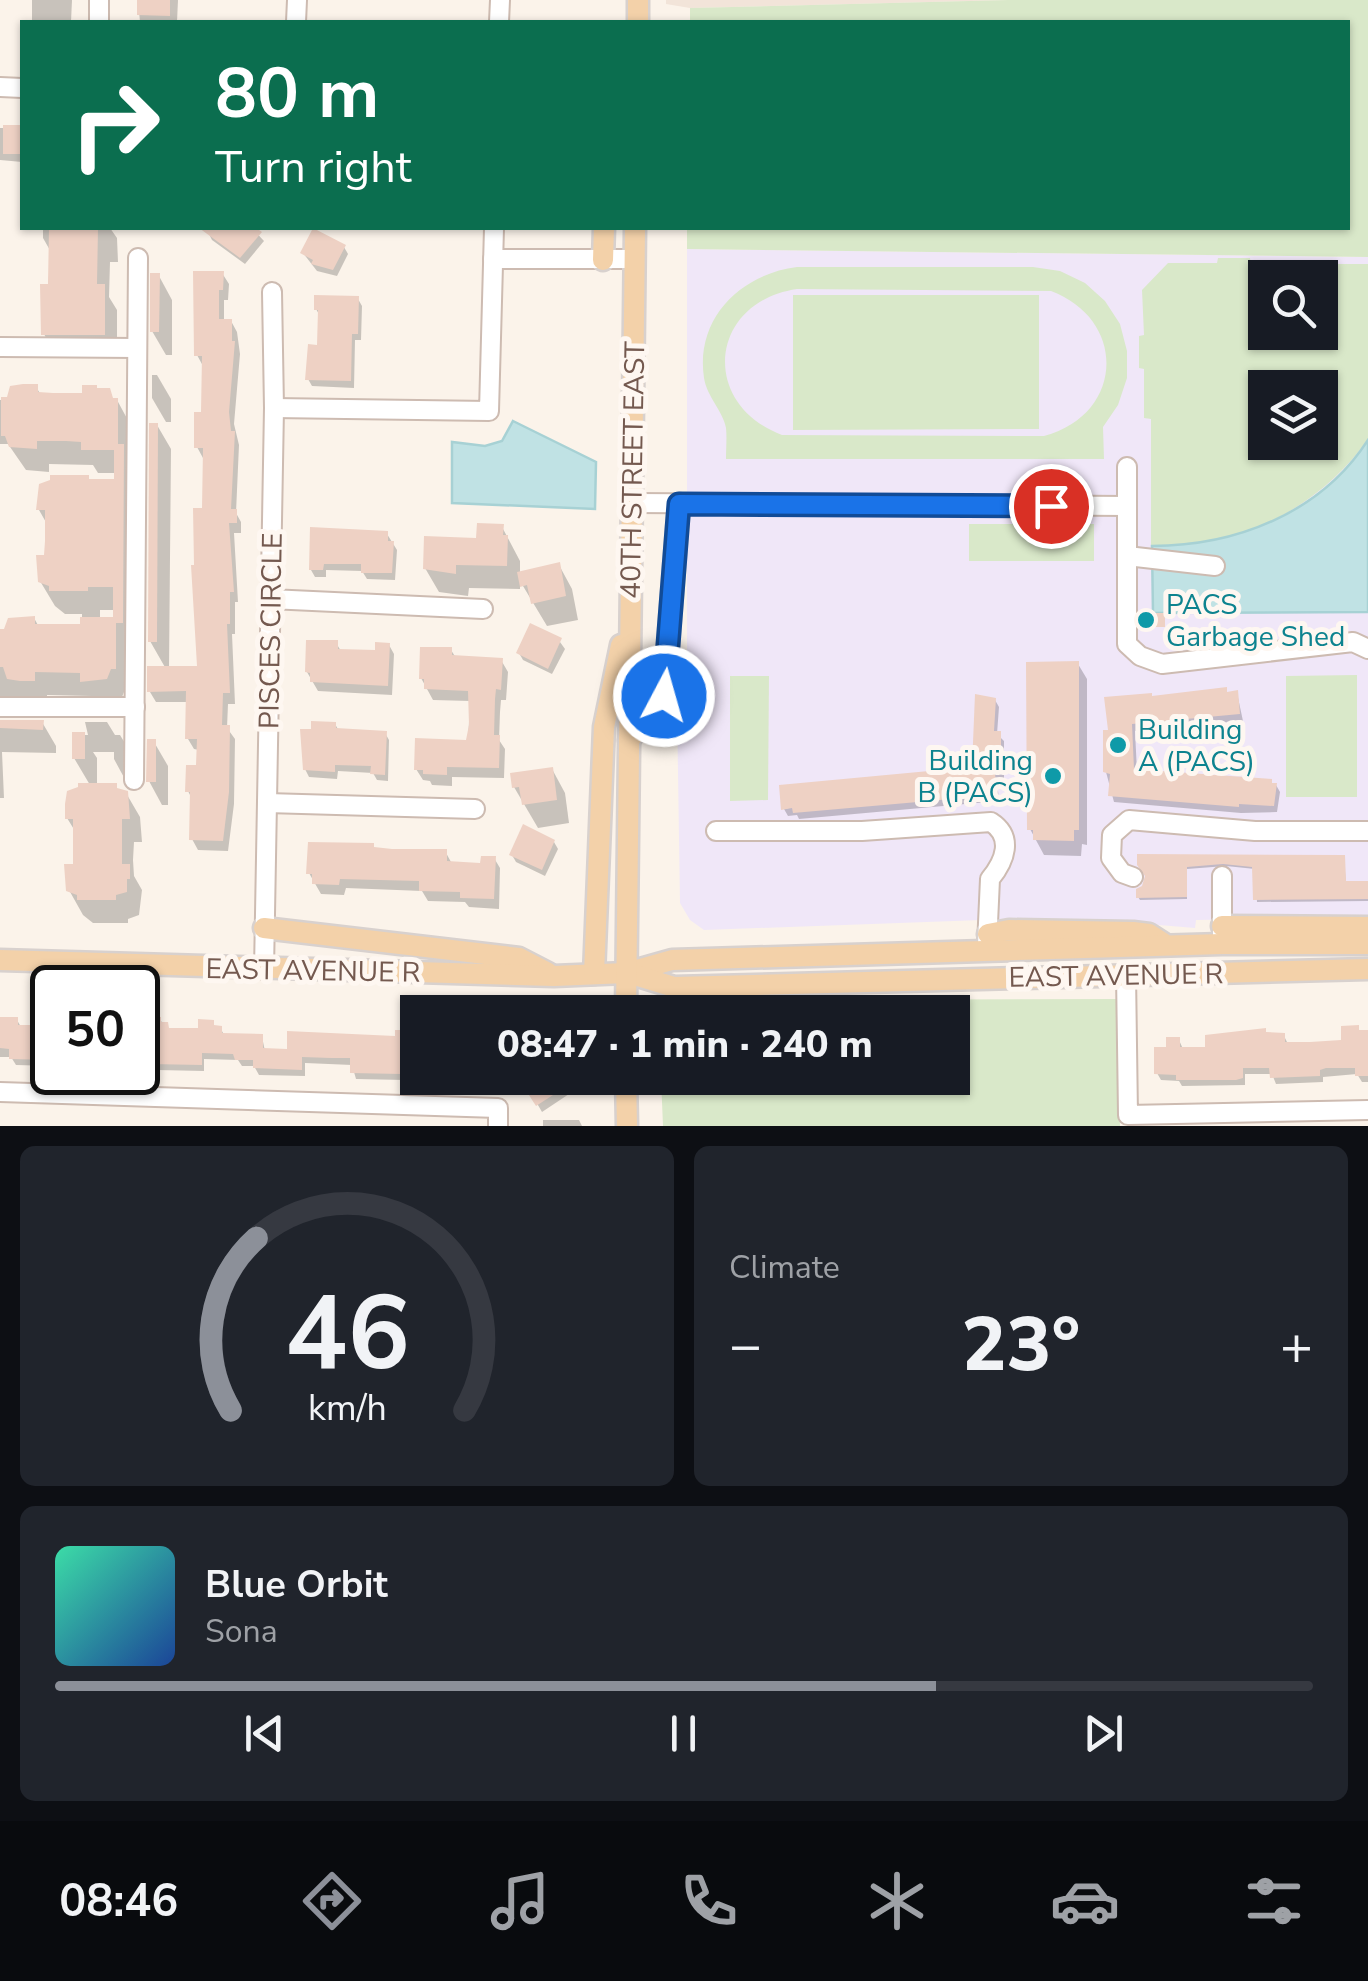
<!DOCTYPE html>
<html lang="en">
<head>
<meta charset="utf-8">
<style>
  :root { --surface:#171b24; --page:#20242c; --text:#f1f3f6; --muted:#9ea1a6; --line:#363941; --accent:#8c9099 }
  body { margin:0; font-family:"Nunito Sans",sans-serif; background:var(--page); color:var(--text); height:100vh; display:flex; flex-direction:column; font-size:38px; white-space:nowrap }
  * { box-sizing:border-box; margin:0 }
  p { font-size:32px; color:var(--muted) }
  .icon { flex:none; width:55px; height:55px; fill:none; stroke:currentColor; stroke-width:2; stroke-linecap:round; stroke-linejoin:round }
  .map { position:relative; height:1126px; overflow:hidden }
  .details { display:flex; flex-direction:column; gap:20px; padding:20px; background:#0d0f14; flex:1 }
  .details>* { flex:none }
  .guide { position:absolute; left:20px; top:20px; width:1330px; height:210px; border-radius:0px; box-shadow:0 2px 8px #0004; background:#0b6e4f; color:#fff; overflow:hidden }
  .controls { position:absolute; left:1248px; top:260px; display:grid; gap:20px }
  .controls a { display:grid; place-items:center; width:90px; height:90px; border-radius:0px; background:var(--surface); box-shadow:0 2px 8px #0004; font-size:50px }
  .speed { position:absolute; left:30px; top:965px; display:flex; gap:20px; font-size:50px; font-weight:700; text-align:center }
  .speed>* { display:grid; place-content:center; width:130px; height:130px; border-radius:50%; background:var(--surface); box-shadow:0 2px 8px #0004; line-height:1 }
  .speed .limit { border:5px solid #111; border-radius:15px; background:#fff; color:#111 }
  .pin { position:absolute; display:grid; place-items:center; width:85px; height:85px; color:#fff; margin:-42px; border:5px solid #fff; border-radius:50%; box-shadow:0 2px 10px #0007 }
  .me { position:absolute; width:110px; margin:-55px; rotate:6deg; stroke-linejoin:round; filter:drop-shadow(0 0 8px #0008) }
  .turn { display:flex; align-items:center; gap:35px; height:210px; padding:0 30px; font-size:45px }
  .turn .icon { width:130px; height:130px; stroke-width:2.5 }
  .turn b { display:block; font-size:70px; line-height:85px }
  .big { font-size:75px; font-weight:800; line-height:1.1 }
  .details .card { flex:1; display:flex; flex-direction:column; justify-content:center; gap:15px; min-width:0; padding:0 35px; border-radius:15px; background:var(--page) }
  .details .dial { align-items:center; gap:0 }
  .dial svg { height:260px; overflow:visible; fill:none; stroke:var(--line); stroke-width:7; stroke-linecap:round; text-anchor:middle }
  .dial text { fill:var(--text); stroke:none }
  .song { display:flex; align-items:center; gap:30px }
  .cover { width:120px; height:120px; border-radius:15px; background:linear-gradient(135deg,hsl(160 70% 55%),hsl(220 70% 35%)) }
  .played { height:10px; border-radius:5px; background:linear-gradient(90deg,var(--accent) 70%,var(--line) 70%) }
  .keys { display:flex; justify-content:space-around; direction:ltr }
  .heat { display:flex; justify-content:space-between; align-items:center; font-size:55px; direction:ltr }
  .details .tiles { flex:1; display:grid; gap:20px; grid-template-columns:1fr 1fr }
  .card:last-child { grid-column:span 2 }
  .trip { position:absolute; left:400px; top:995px; width:570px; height:100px; border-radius:0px; background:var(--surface); box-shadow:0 2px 8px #0004; font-weight:800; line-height:100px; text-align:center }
  .tabs { display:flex; height:160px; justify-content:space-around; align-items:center; background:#090b0e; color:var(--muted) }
  .tabs .icon { width:70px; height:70px }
  .tabs .selected { color:var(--accent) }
  .tabs b { font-size:45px; color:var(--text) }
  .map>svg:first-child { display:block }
  .residential { fill:#f2e4d9 }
  .education { fill:#f0e7f8; fill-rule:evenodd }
  .green { fill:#d9e8c9; fill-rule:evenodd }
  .water { fill:#c0e2e4; stroke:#a7d1d4; stroke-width:2.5 }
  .shadow { fill:#0003; fill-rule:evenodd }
  .building { fill:#eed1c4 }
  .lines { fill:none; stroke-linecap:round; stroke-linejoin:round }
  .minor-casing { stroke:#cdbbb1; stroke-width:22 }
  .major-casing { stroke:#d8d1ce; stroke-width:25 }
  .minor { stroke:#fff; stroke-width:18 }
  .major { stroke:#f3d1a9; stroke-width:20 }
  .route-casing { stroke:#114b97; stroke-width:25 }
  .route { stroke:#1a73e8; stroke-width:18 }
  .culture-dot { fill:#0f9aa8; stroke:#fef7f1; stroke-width:4 }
  .labels { text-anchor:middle; stroke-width:10; stroke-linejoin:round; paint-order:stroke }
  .street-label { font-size:28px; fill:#74594f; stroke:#fef7f1 }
  .culture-label { font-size:28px; fill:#0d838f; stroke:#fef7f1; text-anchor:start }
</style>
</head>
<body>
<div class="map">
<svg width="1368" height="1126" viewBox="0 0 1368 1126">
  <rect width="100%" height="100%" fill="#fbf3ea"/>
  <polygon class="residential" points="666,0 1008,0 690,8 666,4"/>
  <path class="education" d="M687,249l681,8v660l-172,3 -1,8 -96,-8 -90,-1 -305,11 -14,-10 -10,-17 -3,-196 10,-27zM1265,278h55v54h-55zM1265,388h55v54h-55z"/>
  <g class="green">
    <polygon points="1008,0 1368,0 1368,257 687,249 687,228 1348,228 1348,22 690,22 690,8"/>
    <path d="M1218,258h32l1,6h117v175c-48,69 -133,112 -217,106v-126l-7,-1v-49l-5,-1v-32l5,-1 -2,-45 26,-27h49zM1265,278h55v54h-55zM1265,388h55v54h-55z"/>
    <path d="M797,267h236l27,4 25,12 20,18 15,23 7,27v27l-9,27 -15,22 1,32h-378c0,-10 1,-22 0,-31 -3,-17 -19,-31 -22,-50 -9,-60 37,-104 93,-111zM797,289l254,2c77,29 73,124 -7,145l-262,-1c-83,-31 -73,-133 15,-146z"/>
    <polygon points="793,295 1039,295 1039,429 793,430"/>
    <rect x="969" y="524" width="125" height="37"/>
    <polygon points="1357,675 1357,797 1286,797 1286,676"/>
    <polygon points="730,676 769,676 768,800 730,801"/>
    <polygon points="1117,999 1120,1126 663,1126 661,1078 952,1078 952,1012 660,1012 674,1005 712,1000"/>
  </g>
  <g class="water">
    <polygon points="513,421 596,462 595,509 452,503 452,442 485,446 502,441"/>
    <path d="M1368,440v172l-215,1 -1,-67c84,0 169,-33 216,-106z"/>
  </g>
  <g class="shadow">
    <polygon points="32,0 72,0 71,22 32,22"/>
    <polygon points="138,0 178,0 177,22 140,22"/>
    <polygon points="0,128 22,128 22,162 0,160"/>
    <polygon points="43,228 110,228 117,238 118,262 110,262 109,297 117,310 117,358 57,358 44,334 51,252 43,238"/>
    <polygon points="212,228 252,228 264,241 245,264 212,240 208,232"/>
    <polygon points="344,247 348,254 337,276 317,271 303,253"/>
    <polygon points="222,273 229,284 228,300 224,300 224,321 231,321 237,332 240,354 234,424 239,445 236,513 241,522 241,533 234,533 238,602 235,602 235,634 232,634 235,704 228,704 227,728 235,739 234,804 228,851 198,850 192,839 192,799 188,791 199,767 199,750 194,749 188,739 188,702 156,702 150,692 166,669 150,641 157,425 171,449 169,669 200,669 196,568 204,511 203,458 197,447 204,414 203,366 197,355"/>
    <polygon points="159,276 172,300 172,355 166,355 152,331"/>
    <polygon points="358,299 362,306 361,340 355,340 354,388 312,386 308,379 319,347 320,316 316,309"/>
    <polygon points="152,375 157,375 171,399 171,422 166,422 152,398"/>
    <path d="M36,387l5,8 76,5 13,24 -2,268h-4l-4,10 -24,2 -5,-8 -44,-1v9l-23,-2 -4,-5h-20v-51l34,-28 5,9h43v-13h-17l-10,-8 -15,-25 6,-23 1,-34 -8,-14 51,-28h27v-9h-19l-5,-8 -44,-1v8l-23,-2 -18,-26h-8v-44h9zM100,610h16v9h-16z"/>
    <polygon points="502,527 520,561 520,574 559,565 572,589 578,620 547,626 520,581 520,589 469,588 468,596 439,592 425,568"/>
    <polygon points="387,534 397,550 395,580 367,579 362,571 326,570 326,577 315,577 311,570"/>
    <polygon points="531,627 560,642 565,649 552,674 523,660 519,653"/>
    <polygon points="336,643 341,651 377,652 389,645 394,654 392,695 318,691 307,672"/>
    <polygon points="451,650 456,658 501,660 508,672 506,700 501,700 500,712 499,740 505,749 504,778 452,777 452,786 432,785 430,781 423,780 416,769 468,742 470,701 433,700 421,678"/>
    <polygon points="1078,664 1087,679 1087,845 1082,844 1081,856 1044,855 1030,829"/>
    <polygon points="1237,693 1243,721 1135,731 1137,771 1276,785 1280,792 1277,812 1241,813 1114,802 1106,772 1111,733 1107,699"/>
    <polygon points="995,700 999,707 997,734 1004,741 1004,780 997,780 999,801 799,819 797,815 788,816 784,809 975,770"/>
    <polygon points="0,720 42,722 56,746 56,753 2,752 4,798 0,798"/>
    <polygon points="85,722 107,722 115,735 120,735 134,758 127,783 114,759 114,752 93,752 97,758 97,786 126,793 140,817 142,842 134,842 133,860 134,876 142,890 139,915 128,919 128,923 93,923 83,915 69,890 75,866 75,831 67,818 90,785 74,758 74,735 88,735"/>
    <polygon points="335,724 339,731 385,733 389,740 388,781 377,780 373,773 338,771 337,779 309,777 305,769"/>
    <polygon points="154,742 168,766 168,805 162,805 149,781"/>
    <polygon points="552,769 565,793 569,823 538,828 514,787"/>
    <polygon points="554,842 558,849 545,876 516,862 512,855"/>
    <polygon points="375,849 445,851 451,862 483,865 494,858 500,868 499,909 469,907 465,902 428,901 422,891 346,888 344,895 321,894 309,873"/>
    <polygon points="1344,858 1346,884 1368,884 1368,901 1257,902 1255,869 1226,866 1187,869 1187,899 1140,900 1138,897 1148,876 1139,864"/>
    <polygon points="0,1019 17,1020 21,1027 45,1027 45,1023 52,1023 52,1066 16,1065 11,1057 0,1057"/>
    <polygon points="138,1019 160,1020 170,1030 220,1028 225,1036 262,1037 265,1051 289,1051 398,1038 418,1032 418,1067 404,1067 404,1080 356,1079 352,1065 305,1063 305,1076 259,1075 254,1066 242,1066 238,1060 204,1059 204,1071 157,1070 153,1057 138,1056"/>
    <polygon points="1358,1028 1361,1033 1368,1033 1368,1082 1362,1082 1357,1074 1323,1077 1323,1082 1276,1084 1272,1074 1245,1074 1245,1085 1182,1086 1179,1081 1161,1080 1157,1073 1169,1049 1179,1040 1183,1049 1207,1049 1267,1035 1284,1036 1288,1044 1343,1042"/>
    <polygon points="535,1078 570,1078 575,1086 567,1091 569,1094 542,1112 531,1093 541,1087"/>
    <polygon points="543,1120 579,1120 582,1126 543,1126"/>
  </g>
  <g class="building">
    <polygon points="137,0 170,0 170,16 137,15"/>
    <rect x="3" y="125" width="19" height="29"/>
    <polygon points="49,228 98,228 97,284 105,284 105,335 41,335 40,284 48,284"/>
    <polygon points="199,228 256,228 262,232 240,258"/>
    <polygon points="313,228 346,245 333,270 311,264 313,260 300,253"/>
    <polygon points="193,271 224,271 223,290 219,290 219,319 232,319 232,341 235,341 229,412 231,431 235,431 231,509 237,509 237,523 229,523 234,592 230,592 230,624 227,624 230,693 223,693 222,725 230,725 229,792 223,841 189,840 190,792 185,792 186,765 196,765 197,739 185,739 186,691 147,692 147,666 197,666 191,565 194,565 193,508 202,508 203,448 194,448 194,412 201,412 202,356 194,356"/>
    <polygon points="150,273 160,273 159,332 150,332"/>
    <polygon points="314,295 359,296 358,334 352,334 351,381 305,380 308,344 317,345 318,310 314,310"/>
    <polygon points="23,384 38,384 38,392 53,393 82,393 82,385 97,385 97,388 110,388 113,398 118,398 118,444 124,444 123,623 116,623 116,669 111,669 107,679 80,682 80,673 35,672 35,681 20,681 7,679 3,667 0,667 0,629 4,629 8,618 35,616 35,624 80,624 80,617 113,617 113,587 88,587 88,591 49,591 49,586 38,582 36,555 44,555 45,541 45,510 36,510 39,484 50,480 50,475 89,475 89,479 114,479 114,450 81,450 81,442 66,441 37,441 37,449 9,447 5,436 1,436 1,397 7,397 10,386"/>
    <polygon points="149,423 158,423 157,642 148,642"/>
    <polygon points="477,523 504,524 503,535 508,535 507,566 456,565 456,574 423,569 424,536 476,538"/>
    <polygon points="310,527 388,531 388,541 394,541 392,573 361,573 361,564 324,564 323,570 309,570"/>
    <polygon points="560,562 566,596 531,604 527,585 520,587 517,572"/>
    <rect x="1140" y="613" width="25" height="14"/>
    <polygon points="530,623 562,638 548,669 516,653"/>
    <polygon points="306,640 338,640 338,649 375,650 375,642 390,643 388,686 310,682 310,673 305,672"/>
    <polygon points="420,647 452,647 452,655 503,658 501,690 496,689 495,699 494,735 500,735 499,768 447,767 447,775 423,774 423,770 414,770 415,738 466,740 469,725 468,691 424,689 424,679 419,679"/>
    <polygon points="1079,661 1079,830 1074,830 1074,841 1033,840 1033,830 1027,830 1026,662"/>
    <polygon points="1227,687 1227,692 1238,690 1240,714 1132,724 1134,769 1272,779 1272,783 1277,783 1274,806 1239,804 1239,807 1108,796 1110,774 1103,772 1103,730 1108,730 1104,697 1152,693 1152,696"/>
    <polygon points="975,694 996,698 994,731 1001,731 1001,773 995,773 997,795 793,813 792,808 781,810 779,785 972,767"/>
    <polygon points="0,720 44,720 43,730 0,728"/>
    <polygon points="311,721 336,722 336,728 387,731 385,775 370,774 371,766 335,765 335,772 303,770 300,729 311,729"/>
    <rect x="72" y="732" width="13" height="27"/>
    <polygon points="147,739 156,739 156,782 146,782"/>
    <polygon points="553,767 557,800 522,805 519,787 512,788 510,773"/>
    <polygon points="78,783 117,783 117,788 128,791 130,819 122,819 122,864 130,864 130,879 127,879 127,892 116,895 116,900 77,900 77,895 66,891 64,864 73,864 73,819 65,819 65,804 67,791 78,787"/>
    <polygon points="523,824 555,840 542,870 509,855"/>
    <polygon points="308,842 374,843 374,847 392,849 447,849 447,861 480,863 481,856 496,856 494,899 460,898 460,892 419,891 419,881 340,879 339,885 312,884 312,874 306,874"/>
    <polygon points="1137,854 1345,855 1346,881 1368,881 1368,899 1253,900 1252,867 1223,864 1187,867 1187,897 1136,898 1136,889 1142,886 1145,876 1137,865"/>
    <polygon points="138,1016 161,1017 161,1022 168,1022 169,1028 198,1028 198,1019 214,1020 214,1025 222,1026 222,1033 263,1034 263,1048 287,1049 287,1031 395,1036 395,1030 409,1030 418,1032 418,1061 402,1061 402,1074 350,1073 350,1058 331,1058 302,1057 302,1070 253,1068 253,1060 235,1060 233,1054 202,1053 202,1065 150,1064 151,1051 138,1050"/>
    <polygon points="0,1017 18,1017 18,1025 52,1025 52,1060 9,1059 9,1049 0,1048"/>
    <polygon points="1359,1025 1359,1030 1368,1030 1368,1076 1355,1076 1355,1068 1326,1068 1320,1070 1320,1076 1270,1078 1269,1068 1243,1068 1243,1078 1236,1080 1176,1080 1176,1075 1154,1074 1154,1047 1166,1047 1166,1037 1180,1037 1180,1047 1205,1047 1205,1035 1266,1028 1266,1032 1285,1033 1285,1042 1310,1042 1341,1040 1341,1026"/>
    <polygon points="533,1078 562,1078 567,1086 536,1106 527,1092 538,1086"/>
  </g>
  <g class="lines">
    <defs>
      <g id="minor">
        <polyline points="99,22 99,0"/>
        <polyline points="296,22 297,0"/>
        <polyline points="499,22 500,0"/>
        <polyline points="0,87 22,88"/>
        <polyline points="493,259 635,259"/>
        <polyline points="0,347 137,348"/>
        <polyline points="274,408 489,411 494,228"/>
        <polyline points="1127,467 1127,644 1140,656 1162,664 1353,642 1368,649"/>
        <polyline points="632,503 1127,506"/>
        <polyline points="1127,556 1215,566"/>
        <polyline points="270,599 483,609"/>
        <polyline points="0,707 135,707"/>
        <polyline points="134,780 138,258"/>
        <polyline points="267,803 475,809"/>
        <path d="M716,831h146l129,-9c23,15 14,39 -1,57l-3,66"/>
        <polyline points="1222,876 1222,936"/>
        <polyline points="1133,877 1122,873 1111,858 1112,835 1129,820 1255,831 1367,831"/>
        <polyline points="264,970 274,408 272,292"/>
        <polyline points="1126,974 1128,1115 1368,1110"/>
        <polyline points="106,988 107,965"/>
        <polyline points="0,1092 498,1108 498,1126"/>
        <polyline points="101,1095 102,1072"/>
      </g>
      <g id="major">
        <polyline points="638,22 638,0"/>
        <polyline points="603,260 604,228"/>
        <polyline points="629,740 664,696 679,504"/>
        <polyline points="1222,926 1368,927"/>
        <polyline points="264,928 519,958 548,973"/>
        <polyline points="988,934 1009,930 1133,932 1149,934 1163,943"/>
        <polyline points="0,960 554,976 626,973 672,960 1222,944 1368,944"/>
        <polyline points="628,973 674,987 1368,969"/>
        <polyline points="594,974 604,727 621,645"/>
        <polyline points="626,1012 635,228"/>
        <polyline points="626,1078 627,1126"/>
      </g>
    </defs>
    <use href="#minor" class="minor-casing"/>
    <use href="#major" class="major-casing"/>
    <use href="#minor" class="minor"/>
    <use href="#major" class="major"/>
  </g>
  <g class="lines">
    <defs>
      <polyline id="route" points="664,696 679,504 1051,506"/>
    </defs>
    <use href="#route" class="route-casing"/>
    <use href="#route" class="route"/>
  </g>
  <g class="culture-dot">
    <circle cx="1146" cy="620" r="10"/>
    <circle cx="1118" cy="745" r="10"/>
    <circle cx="1053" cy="776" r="10"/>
  </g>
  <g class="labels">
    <g class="street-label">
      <text transform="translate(632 470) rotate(-89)" y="10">40TH STREET EAST</text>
      <text transform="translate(270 631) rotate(-89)" y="10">PISCES CIRCLE</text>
      <text transform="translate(313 970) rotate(1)" y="10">EAST AVENUE R</text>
      <text transform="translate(1116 975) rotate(-1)" y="10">EAST AVENUE R</text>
    </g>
    <g class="culture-label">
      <text x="1166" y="614">PACS<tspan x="1166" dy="32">Garbage Shed</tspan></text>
      <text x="1138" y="739">Building<tspan x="1138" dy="32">A (PACS)</tspan></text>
      <text x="1033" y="770" text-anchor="end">Building<tspan x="1033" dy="32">B (PACS)</tspan></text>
    </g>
  </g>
</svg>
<div class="controls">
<a><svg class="icon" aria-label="search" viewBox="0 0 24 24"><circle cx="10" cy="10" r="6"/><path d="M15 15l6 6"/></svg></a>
<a><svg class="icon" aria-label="layers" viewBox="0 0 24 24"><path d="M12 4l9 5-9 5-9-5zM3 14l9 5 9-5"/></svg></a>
</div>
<div class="speed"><div class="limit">50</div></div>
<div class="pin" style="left:1051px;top:506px;background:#d93025"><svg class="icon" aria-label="arrive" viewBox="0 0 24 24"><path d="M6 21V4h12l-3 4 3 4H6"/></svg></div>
<svg class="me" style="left:664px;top:696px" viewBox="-20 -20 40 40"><circle r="17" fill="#1a73e8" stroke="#fff" stroke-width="3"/><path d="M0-11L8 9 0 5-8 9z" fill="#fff"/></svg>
<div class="trip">08:47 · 1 min · 240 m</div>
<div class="guide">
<div class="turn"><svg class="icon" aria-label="right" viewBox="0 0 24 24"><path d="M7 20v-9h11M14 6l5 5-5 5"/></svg><div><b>80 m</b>Turn right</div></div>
</div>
</div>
<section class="details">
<div class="tiles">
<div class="card dial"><svg viewBox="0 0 100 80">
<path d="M14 69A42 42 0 1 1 86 69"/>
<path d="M14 69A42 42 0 0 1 22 16" stroke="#8c9099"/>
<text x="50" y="56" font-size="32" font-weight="700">46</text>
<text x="50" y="72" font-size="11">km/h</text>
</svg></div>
<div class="card"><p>Climate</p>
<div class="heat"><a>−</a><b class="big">23°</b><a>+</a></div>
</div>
<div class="card">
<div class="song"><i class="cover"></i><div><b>Blue Orbit</b><p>Sona</p></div></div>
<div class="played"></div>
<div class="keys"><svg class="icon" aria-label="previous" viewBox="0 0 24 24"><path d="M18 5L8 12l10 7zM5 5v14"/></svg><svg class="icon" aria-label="pause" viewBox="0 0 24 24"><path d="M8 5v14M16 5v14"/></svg><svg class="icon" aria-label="next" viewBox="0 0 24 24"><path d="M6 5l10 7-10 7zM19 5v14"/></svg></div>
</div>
</div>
</section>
<nav class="tabs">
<b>08:46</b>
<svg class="icon selected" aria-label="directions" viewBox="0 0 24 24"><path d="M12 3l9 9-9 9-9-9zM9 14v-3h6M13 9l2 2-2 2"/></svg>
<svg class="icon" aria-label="music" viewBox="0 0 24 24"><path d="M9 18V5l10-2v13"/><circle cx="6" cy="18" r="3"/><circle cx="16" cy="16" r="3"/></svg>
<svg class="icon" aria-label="phone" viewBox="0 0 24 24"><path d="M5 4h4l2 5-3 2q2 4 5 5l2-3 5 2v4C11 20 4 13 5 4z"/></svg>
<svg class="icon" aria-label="climate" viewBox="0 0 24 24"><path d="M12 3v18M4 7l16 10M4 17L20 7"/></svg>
<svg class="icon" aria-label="car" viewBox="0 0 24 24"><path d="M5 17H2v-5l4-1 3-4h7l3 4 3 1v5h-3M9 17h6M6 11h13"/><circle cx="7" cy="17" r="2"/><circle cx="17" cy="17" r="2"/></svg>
<svg class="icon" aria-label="filters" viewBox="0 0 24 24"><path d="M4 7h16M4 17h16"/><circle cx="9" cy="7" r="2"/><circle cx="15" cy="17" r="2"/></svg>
</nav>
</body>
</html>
